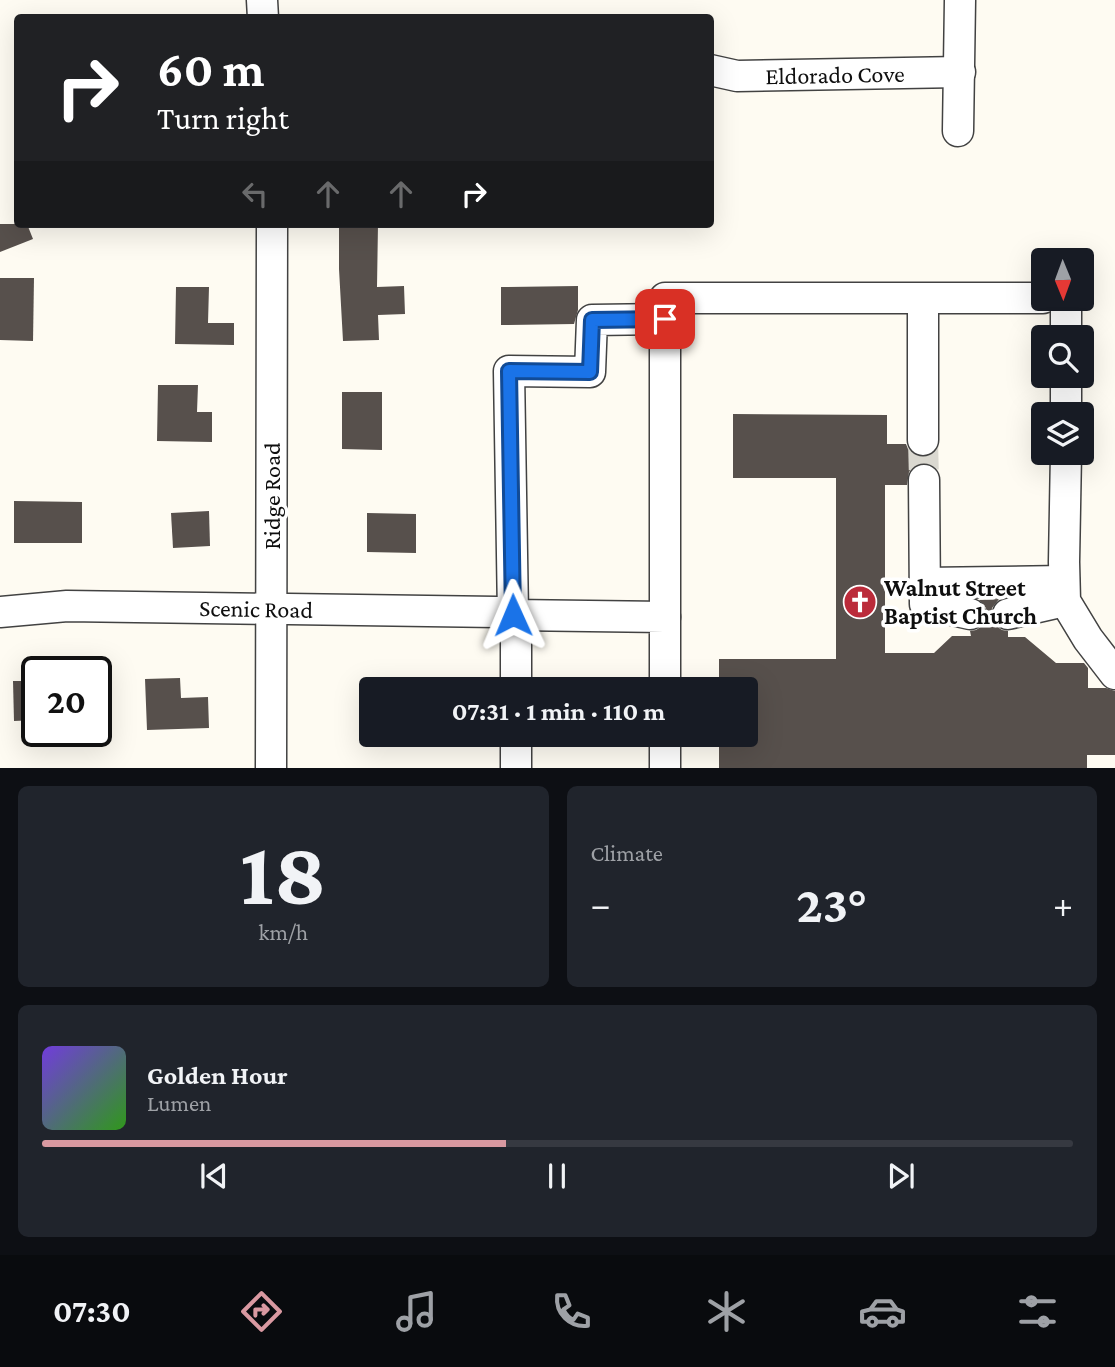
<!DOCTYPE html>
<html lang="en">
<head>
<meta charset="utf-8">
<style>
  :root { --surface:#171b24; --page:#20242c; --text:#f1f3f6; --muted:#9ea1a6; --line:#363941; --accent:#d999a1 }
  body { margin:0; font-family:"Crimson Pro",serif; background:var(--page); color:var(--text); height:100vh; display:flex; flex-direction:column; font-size:26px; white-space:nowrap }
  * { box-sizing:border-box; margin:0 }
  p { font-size:23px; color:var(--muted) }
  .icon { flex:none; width:38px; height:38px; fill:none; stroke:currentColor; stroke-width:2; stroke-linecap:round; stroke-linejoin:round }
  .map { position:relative; height:768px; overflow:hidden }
  .side { display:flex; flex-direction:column; gap:18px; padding:18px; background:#0d0f14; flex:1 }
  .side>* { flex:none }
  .guide { position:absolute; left:14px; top:14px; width:700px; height:214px; border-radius:7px; box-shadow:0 7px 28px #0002; background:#202124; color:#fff; overflow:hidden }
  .needle { width:46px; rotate:179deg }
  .tools { position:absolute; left:1031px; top:248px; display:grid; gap:14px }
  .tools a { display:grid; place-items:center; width:63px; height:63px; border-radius:7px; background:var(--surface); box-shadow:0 7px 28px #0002; font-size:35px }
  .speed { position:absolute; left:21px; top:656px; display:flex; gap:14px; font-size:35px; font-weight:700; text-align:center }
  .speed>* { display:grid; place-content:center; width:91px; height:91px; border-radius:50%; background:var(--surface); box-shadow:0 7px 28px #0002; line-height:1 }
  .speed .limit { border:4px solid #111; border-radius:10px; background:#fff; color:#111 }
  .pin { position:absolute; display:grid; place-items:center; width:60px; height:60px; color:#fff; margin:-30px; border-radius:14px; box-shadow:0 4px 10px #0006 }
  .me { position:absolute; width:77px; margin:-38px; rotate:359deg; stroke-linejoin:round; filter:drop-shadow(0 0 5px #0008) }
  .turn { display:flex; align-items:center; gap:24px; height:147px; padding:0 28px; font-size:32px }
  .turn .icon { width:91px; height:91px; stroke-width:2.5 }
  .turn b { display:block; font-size:49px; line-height:60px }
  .lanes { display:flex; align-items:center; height:66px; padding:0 28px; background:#0003; justify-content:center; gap:35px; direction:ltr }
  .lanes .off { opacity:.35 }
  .big { font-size:52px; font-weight:700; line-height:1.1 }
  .side .tile { flex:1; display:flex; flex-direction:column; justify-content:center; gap:10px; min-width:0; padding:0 24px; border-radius:10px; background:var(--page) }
  .side .dial { align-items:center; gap:0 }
  .dial b { font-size:91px; line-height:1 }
  .song { display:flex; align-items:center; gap:21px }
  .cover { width:84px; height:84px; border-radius:10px; background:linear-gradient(135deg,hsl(260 70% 55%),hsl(110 70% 35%)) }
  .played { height:7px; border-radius:4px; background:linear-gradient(90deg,var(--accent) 45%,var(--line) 45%) }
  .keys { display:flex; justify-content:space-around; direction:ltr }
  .heat { display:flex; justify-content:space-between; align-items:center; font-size:38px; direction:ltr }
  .side .tiles { flex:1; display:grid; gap:18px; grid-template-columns:1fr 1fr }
  .tile:last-child { grid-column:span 2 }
  .trip { position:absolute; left:359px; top:677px; width:399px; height:70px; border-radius:7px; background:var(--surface); box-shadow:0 7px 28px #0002; font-weight:700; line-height:70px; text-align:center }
  .menu { display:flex; height:112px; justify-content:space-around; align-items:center; background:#090b0e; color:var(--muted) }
  .menu .icon { width:49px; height:49px }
  .menu .selected { color:var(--accent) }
  .menu b { font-size:32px; color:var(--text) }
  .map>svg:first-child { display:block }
  .building { fill:#57504c }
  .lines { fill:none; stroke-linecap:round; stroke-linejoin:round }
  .minor-tunnel { stroke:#dad8d0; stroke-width:30; stroke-dasharray:30 15; stroke-linecap:butt }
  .minor-casing { stroke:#424242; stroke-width:33 }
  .minor { stroke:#fff; stroke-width:30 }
  .route-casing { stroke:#114b97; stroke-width:18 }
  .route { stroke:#1a73e8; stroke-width:12 }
  .labels { text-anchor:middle; stroke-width:7; stroke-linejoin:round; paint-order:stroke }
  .street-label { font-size:24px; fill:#0f0f0f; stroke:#fff }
  .poi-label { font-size:24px; font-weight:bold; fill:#0f0f0f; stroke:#fff; text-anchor:start }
</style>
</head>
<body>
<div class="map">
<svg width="1115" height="769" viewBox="0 0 1115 769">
  <rect width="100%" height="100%" fill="#fefbf2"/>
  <g class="building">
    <polygon points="0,224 27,224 33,239 0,252"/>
    <polygon points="339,224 378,224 377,287 404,286 405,314 378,315 379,340 343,341 339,269"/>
    <polygon points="0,278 34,278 33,341 0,340"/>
    <polygon points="578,286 578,310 574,324 501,325 501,287"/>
    <polygon points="176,287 209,287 208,323 234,323 234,345 175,344"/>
    <polygon points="158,385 198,385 197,412 212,412 212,442 157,441"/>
    <polygon points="342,392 382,392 382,450 342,449"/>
    <polygon points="733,414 887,415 887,444 906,444 908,449 916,456 916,464 909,472 907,485 885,485 885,653 934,653 952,636 971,636 970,631 976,630 982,626 987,618 986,608 979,600 999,599 992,608 991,617 996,626 1002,630 1008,631 1008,637 1025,637 1056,663 1084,663 1088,668 1088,688 1106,688 1115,691 1115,755 1087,755 1087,768 719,768 719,735 746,735 746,690 719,690 719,659 836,659 836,478 733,478"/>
    <polygon points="14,501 82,502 82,543 14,543"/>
    <polygon points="209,511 210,546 173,548 171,513"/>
    <polygon points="367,513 416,514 416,553 367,552"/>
    <polygon points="180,678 181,698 208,697 209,728 147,730 145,679"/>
    <polygon points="13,681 37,681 37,720 14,721"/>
  </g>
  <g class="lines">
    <polyline class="minor-tunnel" points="923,440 924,480"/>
    <defs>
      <g id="minor">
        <polyline points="262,0 263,18"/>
        <polyline points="710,70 737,76 960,72"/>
        <polyline points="958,131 960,0"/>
        <polyline points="923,299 923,440"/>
        <polyline points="1066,338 1066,299"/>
        <polyline points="1066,415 1066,376"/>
        <polyline points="1066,453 1064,562 1065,601 1088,639 1115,674"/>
        <polyline points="924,480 925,604 970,614"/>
        <polyline points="924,583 1064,581"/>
        <polyline points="0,612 67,606 497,612 513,615 665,617 665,690"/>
        <polyline points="1008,614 1065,601"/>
        <polyline points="665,617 665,298 1043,298"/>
        <polyline points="516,690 516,636 513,615 509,371 590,372 592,320 665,319"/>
        <polyline points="516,735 516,769"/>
        <polyline points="665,745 665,769"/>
        <polyline points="271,769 272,224"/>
      </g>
    </defs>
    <use href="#minor" class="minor-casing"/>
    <use href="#minor" class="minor"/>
  </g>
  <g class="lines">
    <defs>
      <polyline id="route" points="513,615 509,371 590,372 592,320 665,319"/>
    </defs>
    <use href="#route" class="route-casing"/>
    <use href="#route" class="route"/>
  </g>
  <defs>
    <symbol id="church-disc" viewBox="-11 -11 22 22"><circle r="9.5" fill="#bb2b3a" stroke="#fff"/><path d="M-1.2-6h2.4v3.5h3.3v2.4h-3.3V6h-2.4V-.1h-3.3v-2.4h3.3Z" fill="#fff"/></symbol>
  </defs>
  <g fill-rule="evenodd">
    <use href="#church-disc" x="841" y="583" width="38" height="38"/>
  </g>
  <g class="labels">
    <g class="street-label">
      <text transform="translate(835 75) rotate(-1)" y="8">Eldorado Cove</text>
      <text transform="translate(272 496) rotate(-90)" y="8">Ridge Road</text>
      <text transform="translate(256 609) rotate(1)" y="8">Scenic Road</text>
    </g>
    <g class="poi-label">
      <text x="884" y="596">Walnut Street<tspan x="884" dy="28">Baptist Church</tspan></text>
    </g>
  </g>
</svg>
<div class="tools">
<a><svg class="needle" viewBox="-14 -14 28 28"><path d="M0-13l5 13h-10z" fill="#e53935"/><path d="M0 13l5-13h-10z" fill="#9ea1a6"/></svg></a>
<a><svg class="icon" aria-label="search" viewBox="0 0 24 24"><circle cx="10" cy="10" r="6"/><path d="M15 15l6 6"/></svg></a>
<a><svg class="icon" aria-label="layers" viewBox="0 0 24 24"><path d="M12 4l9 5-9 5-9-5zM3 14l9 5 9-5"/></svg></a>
</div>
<div class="speed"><div class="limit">20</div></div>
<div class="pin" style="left:665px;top:319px;background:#d93025"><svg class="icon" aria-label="arrive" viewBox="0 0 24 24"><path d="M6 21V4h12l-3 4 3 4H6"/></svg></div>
<svg class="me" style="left:513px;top:615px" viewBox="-20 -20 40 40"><path d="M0-17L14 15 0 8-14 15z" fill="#1a73e8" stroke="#fff" stroke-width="4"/></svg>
<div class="trip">07:31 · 1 min · 110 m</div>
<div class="guide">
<div class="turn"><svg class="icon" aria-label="right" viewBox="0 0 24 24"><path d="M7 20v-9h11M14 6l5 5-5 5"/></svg><div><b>60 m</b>Turn right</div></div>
<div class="lanes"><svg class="icon off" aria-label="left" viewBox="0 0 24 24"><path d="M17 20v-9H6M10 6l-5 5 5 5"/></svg><svg class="icon off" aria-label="ahead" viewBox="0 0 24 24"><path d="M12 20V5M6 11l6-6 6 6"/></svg><svg class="icon off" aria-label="ahead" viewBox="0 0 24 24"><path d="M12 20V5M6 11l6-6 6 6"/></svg><svg class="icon" aria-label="right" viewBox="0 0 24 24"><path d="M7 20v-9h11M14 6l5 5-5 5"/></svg></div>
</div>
</div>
<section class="side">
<div class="tiles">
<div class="tile dial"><b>18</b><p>km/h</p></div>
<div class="tile"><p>Climate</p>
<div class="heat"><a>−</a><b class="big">23°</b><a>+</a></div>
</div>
<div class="tile">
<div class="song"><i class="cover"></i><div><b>Golden Hour</b><p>Lumen</p></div></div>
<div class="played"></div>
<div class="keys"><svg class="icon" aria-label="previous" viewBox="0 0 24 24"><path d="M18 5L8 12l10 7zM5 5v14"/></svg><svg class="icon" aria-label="pause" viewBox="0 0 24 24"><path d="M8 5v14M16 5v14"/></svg><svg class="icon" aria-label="next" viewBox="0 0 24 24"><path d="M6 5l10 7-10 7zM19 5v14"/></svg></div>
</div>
</div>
</section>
<nav class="menu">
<b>07:30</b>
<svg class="icon selected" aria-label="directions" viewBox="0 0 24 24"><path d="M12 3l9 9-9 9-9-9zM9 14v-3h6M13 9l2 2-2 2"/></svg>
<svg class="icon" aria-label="music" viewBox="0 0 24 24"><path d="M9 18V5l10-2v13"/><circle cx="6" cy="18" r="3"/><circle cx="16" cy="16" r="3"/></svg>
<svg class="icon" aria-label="phone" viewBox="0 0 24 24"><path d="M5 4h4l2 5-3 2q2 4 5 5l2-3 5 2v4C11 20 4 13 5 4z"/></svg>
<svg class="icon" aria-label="climate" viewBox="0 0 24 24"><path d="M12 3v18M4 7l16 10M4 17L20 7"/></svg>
<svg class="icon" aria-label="car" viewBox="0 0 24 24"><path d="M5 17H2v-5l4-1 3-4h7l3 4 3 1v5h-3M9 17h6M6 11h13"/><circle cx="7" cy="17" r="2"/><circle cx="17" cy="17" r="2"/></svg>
<svg class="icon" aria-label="filters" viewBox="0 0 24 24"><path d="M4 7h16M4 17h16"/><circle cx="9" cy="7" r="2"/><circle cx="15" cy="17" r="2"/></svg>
</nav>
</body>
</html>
